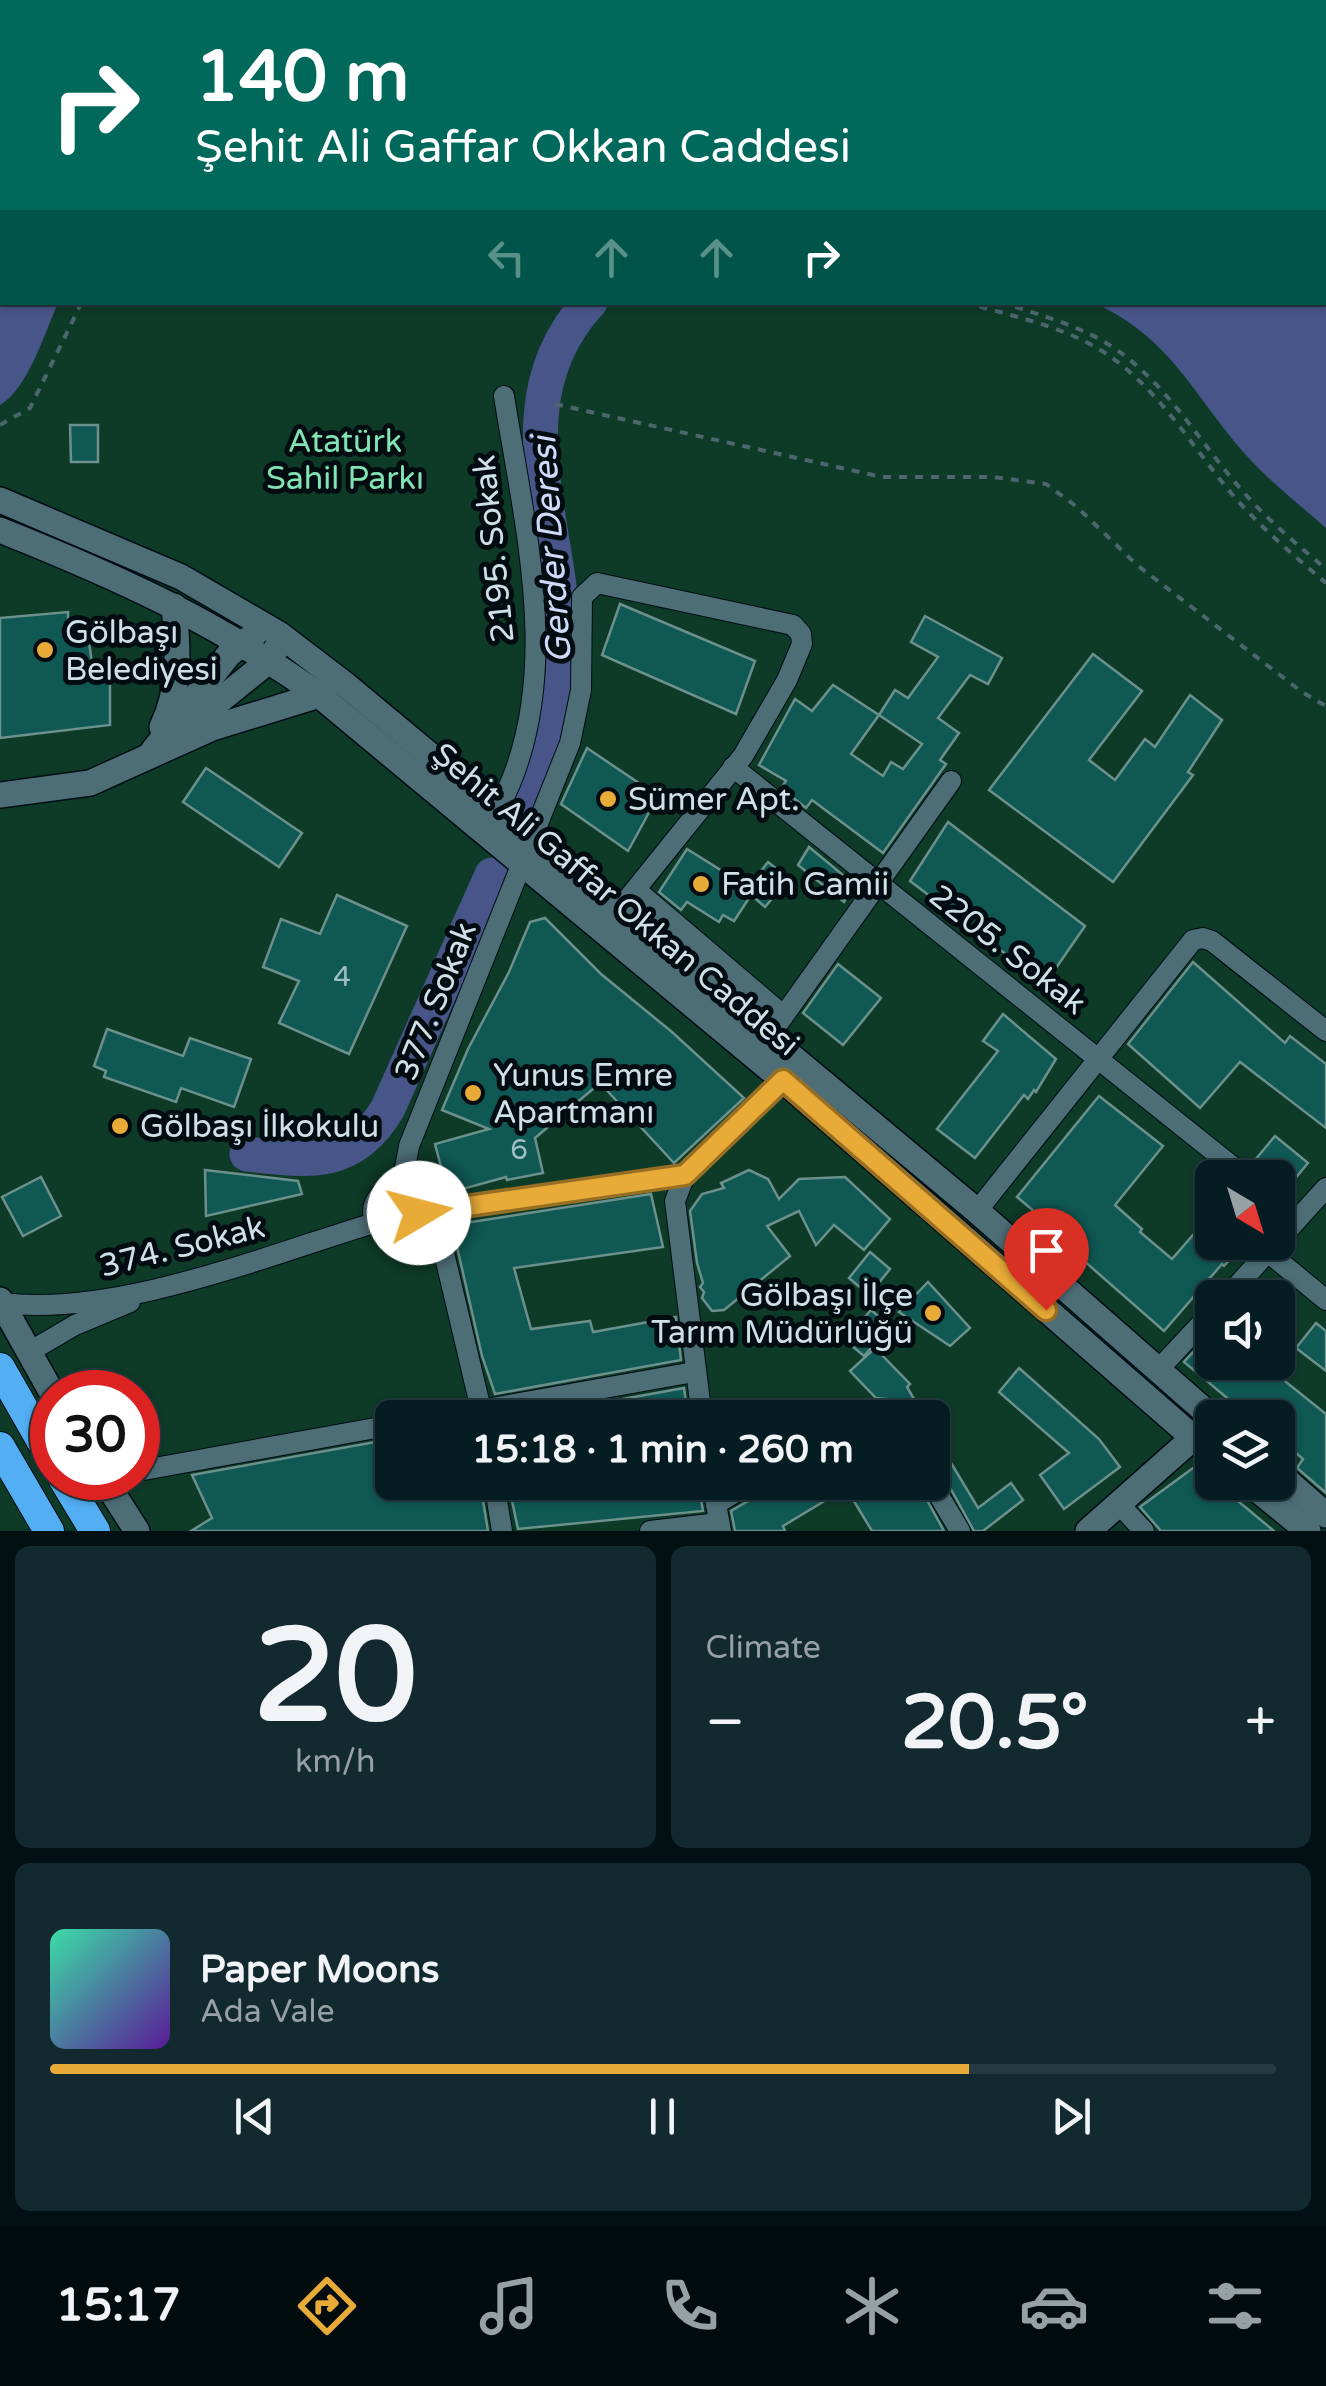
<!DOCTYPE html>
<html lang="en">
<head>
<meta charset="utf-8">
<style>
  :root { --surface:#041c22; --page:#12292f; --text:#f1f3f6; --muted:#97a1a5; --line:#253a40; --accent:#e8ab37 }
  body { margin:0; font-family:"Varela Round",sans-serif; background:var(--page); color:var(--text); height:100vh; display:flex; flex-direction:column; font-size:38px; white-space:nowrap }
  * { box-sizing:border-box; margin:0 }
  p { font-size:32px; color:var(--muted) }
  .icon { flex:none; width:55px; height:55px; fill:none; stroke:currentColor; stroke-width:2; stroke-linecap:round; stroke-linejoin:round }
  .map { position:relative; height:1531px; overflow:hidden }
  .side { display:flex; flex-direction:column; gap:15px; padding:15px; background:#020f13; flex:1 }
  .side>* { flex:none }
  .hud { position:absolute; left:0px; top:0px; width:1328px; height:305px; box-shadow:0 2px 8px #0004,0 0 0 2px var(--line); background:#00695c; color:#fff; overflow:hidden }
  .needle { width:65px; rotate:142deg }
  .buttons { position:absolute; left:1195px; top:1160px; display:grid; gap:20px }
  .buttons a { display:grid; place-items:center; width:100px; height:100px; border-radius:15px; background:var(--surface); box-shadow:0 2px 8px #0004,0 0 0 2px var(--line); font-size:50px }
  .speed { position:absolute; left:30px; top:1370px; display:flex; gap:20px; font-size:50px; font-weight:700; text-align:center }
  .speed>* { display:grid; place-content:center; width:130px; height:130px; border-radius:50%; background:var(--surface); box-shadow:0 2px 8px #0004,0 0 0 2px var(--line); line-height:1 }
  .speed .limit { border:15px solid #d22; background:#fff; color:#111 }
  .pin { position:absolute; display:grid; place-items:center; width:85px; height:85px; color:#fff; margin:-102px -42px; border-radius:50% 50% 50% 0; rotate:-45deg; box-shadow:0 0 10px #0007 }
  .pin .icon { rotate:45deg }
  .me { position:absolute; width:110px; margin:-55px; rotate:82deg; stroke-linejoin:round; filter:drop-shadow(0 0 8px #0008) }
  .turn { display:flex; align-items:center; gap:35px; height:210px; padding:0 30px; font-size:45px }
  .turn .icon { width:130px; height:130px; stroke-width:2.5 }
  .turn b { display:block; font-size:70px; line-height:85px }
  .lanes { display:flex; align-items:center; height:95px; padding:0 30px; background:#0003; justify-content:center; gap:50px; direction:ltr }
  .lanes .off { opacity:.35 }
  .big { font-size:75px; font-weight:800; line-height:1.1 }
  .side .widget { flex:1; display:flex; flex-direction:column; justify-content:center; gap:15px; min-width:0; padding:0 35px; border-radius:15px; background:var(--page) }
  .side .dial { align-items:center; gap:0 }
  .dial b { font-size:130px; line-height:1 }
  .song { display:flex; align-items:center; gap:30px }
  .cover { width:120px; height:120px; border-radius:15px; background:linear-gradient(135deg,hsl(160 70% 55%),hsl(270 70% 35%)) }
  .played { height:10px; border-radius:5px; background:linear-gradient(90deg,var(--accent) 75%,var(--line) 75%) }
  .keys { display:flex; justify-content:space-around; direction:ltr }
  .heat { display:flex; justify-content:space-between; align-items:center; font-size:55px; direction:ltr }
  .side .tiles { flex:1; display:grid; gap:15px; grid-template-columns:1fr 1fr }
  .widget:last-child { grid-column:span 2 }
  .trip { position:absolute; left:375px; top:1400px; width:575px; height:100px; border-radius:15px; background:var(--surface); box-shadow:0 2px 8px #0004,0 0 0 2px var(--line); font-weight:800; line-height:100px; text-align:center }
  .menu { display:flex; height:160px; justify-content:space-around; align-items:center; background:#020b0e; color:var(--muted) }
  .menu .icon { width:70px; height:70px }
  .menu .on { color:var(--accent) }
  .menu b { font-size:45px; color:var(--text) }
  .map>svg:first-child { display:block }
  .green { fill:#0e3a28; fill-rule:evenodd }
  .water { fill:#485588 }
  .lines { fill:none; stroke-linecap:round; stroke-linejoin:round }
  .river { stroke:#485588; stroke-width:35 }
  .building { fill:#0f5854; stroke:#6c908c; stroke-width:2.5; fill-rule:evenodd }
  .street-casing { stroke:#000d13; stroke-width:22 }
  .secondary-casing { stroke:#000d13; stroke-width:28 }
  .highway-casing { stroke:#000d13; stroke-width:32 }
  .path { stroke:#4b666d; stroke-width:4; stroke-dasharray:8 8; stroke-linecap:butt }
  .street { stroke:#4e6e77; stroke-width:20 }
  .secondary { stroke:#4e6e77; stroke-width:25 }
  .highway { stroke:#53aef4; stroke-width:30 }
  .route-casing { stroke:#976f24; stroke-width:25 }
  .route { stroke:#e8ab37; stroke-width:18 }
  .poi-dot { fill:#e8ab37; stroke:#020c10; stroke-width:4 }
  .labels { text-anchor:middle; stroke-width:10; stroke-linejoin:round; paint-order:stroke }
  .number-label { font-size:28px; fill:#9fbfc2 }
  .park-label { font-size:32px; fill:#82e3b5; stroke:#020c10 }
  .street-label { font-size:32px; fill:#cfe1e6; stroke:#020c10 }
  .poi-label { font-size:32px; fill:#cfe1e6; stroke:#020c10; text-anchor:start }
  .water-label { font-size:35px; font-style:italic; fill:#cfd9f9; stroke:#020c10 }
</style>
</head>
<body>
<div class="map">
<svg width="1326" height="1531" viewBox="0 0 1326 1531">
  <rect width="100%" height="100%" fill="#05252d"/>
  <path class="green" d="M0,0h1326v1531h-1326zM2,2h1323v300h-1323zM1212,1178h66v64h-66zM1212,1298h66v64h-66zM52,1392h86v86h-86zM392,1418h540v64h-540zM1212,1418h66v64h-66z"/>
  <g class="water">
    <path d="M0,0h268l-266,2v300l56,1c-13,29 -30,86 -58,102z"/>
    <path d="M1326,292v236c-27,-24 -56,-46 -80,-73 -54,-61 -73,-115 -151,-152l230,-1z"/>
  </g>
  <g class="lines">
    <g class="river">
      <path d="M525,806c26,-54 41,-111 39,-171 -5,-114 -64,-237 26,-333"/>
      <path d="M247,1154c62,7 106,14 141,-46l104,-233"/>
    </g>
  </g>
  <g class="building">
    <polygon points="70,425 98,425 98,462 71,462"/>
    <polygon points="620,604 755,661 736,714 602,655"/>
    <polygon points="68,612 68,623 86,621 94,677 110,679 110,725 0,738 0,618"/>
    <path d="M925,616l77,42 -14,26 -18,-9 -32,43 21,15 -19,27 6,4 -63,89 -71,-53 -6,8 -25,-20 5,-7 -27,-16 36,-66 17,12 21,-26 46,30 16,-25 13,8 30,-41 -27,-15zM879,715l43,29 -19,25 -12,-7 -8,14 -32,-22z"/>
    <polygon points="1093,654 1142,691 1089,760 1115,780 1145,739 1155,747 1190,695 1222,720 1188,772 1193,775 1113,882 989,790"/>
    <polygon points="587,748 658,796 628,851 561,804"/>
    <polygon points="206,768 302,833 279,867 183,802"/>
    <polygon points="948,822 1085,926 1045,984 910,881"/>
    <polygon points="809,847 855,885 844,902 798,865"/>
    <polygon points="687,849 748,887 768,862 789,879 765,907 751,895 734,921 723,915 719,922 687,902 681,910 659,892"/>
    <polygon points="337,895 407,926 349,1054 279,1023 299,981 263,967 281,919 320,934"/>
    <polygon points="545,918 601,974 672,1032 744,1098 674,1163 600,1083 535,1138 543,1173 507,1180 506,1177 448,1193 435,1144 489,1129 442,1110 468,1049 509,972 530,922"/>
    <polygon points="1193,962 1285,1043 1290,1036 1326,1064 1326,1128 1240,1062 1200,1108 1128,1044"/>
    <polygon points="838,964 881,998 843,1045 803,1013"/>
    <polygon points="1003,1014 1056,1059 1036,1092 1034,1090 1028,1099 1024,1095 975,1158 937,1129 998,1051 983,1041"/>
    <polygon points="107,1029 183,1056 190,1038 251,1059 234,1107 181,1088 176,1102 104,1077 106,1071 94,1066"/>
    <polygon points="1099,1096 1163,1146 1115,1205 1142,1229 1140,1232 1172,1259 1212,1213 1212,1242 1245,1242 1224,1266 1222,1264 1164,1331 1083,1260 1087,1256 1017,1197"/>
    <polygon points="1275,1136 1308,1163 1288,1187 1255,1160"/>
    <polygon points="205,1170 298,1181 302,1194 206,1216"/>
    <polygon points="749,1170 768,1179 779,1199 799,1179 845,1177 890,1219 864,1250 834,1225 816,1245 799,1211 767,1226 790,1256 724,1310 712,1311 702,1298 704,1292 700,1287 703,1283 697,1263 690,1211 702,1194 724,1188 721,1183"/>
    <polygon points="41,1177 61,1216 23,1236 2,1197"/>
    <polygon points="651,1194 663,1247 514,1268 531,1329 590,1321 593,1332 676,1317 681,1360 495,1394 482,1356 452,1225"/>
    <polygon points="870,1252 890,1269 869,1295 849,1278"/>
    <polygon points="928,1282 970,1328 950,1346 899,1312"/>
    <polygon points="871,1310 890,1326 864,1356 845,1340"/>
    <polygon points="1316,1323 1326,1331 1326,1371 1296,1348"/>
    <polygon points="1212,1332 1212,1362 1261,1362 1326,1414 1326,1493 1297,1468 1303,1459 1278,1438 1278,1418 1251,1418 1184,1362"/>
    <polygon points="875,1348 910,1384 907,1387 925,1418 904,1418 898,1407 886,1399 876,1398 850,1371"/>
    <polygon points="1019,1368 1099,1439 1120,1467 1064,1509 1040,1475 1069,1453 999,1392"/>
    <polygon points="684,1388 688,1418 517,1418"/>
    <polygon points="932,1431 978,1508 1011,1483 1023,1500 983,1531 974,1531 943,1475 932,1469"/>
    <polygon points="392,1439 392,1482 480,1482 488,1531 191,1531 212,1518 192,1475"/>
    <polygon points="1193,1468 1220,1486 1274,1531 1161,1531 1140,1507"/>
    <polygon points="508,1482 698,1482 703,1511 518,1529"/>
    <polygon points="771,1482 917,1482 944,1531 872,1531 846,1488 783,1526 785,1531 735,1531 731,1511 760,1494"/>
  </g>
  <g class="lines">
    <defs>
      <g id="street">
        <polyline points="733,767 1247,1178"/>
        <path d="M498,809c68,-125 27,-280 6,-413"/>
        <polygon points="641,894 777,1010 761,1015 633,905"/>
        <polyline points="775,1028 951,781"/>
        <polyline points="685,1175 675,1201 702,1418"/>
        <circle cx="396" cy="1212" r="23"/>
        <polyline points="401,1189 409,1146 570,743 581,690 582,597 597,583 793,625 801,634 802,644 787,680 743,756 618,911"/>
        <polyline points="1278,1202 1298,1218"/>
        <polyline points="977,1211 1193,940 1203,938 1212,941 1326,1031"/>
        <polyline points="419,1213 685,1175 783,1080"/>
        <polyline points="417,1221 444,1253 483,1418"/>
        <polyline points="1269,1253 1326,1300"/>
        <polyline points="1226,1298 1326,1188"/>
        <path d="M2,1303c114,14 263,-47 372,-80"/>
        <polyline points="29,1352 75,1325 130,1302"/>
        <polyline points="1159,1369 1212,1312"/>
        <polyline points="436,1418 694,1372"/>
        <polyline points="863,1418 879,1411 890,1418"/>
        <polyline points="138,1471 392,1425"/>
        <polyline points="494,1482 502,1531"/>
        <polyline points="712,1482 721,1531"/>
        <polyline points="931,1482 960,1531"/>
        <polyline points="716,1504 753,1482"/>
        <polyline points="1119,1504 1144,1531"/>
        <polyline points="650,1531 719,1523"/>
      </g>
      <g id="secondary">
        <polyline points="0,500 181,577 279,634 347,686 977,1211 1213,1418"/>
        <path d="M0,530c118,47 215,91 319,165l464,385 429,374"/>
        <path d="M162,727c19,-39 16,-79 12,-121"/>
        <polyline points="182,731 265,664 276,649"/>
        <polyline points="153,751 229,654 254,635"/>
        <polyline points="0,795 90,783 212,728 319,695"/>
        <polyline points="0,1300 52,1393"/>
        <polyline points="1278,1473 1326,1515"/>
        <polyline points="103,1478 137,1531"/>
        <polyline points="1248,1482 1308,1531"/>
        <polyline points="1088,1531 1193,1438"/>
      </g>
      <g id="highway">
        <polyline points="0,1368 52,1459"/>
        <polyline points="0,1447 49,1531"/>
        <polyline points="63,1478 95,1531"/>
      </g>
    </defs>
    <use href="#street" class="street-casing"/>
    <use href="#secondary" class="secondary-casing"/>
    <use href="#highway" class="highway-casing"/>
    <g class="path">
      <polyline points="661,0 664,2"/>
      <polyline points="675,0 678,2"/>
      <polyline points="296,2 299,0"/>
      <path d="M964,302c47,14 96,23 138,49 54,34 89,94 129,142 28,33 62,62 95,90"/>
      <path d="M1000,302c39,13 80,23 114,46 55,37 89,100 133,148 24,27 52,50 79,73"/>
      <polyline points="555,404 882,477 993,477 1046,484 1077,507 1137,565 1302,692 1326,706"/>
      <polyline points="0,425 30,408 82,302"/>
    </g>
    <use href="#street" class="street"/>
    <use href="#secondary" class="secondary"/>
    <use href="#highway" class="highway"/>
  </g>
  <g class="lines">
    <defs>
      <polyline id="route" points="419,1213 685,1175 783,1080 1046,1310"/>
    </defs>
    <use href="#route" class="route-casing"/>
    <use href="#route" class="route"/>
  </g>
  <g class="poi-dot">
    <circle cx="45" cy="650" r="10"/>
    <circle cx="608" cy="799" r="10"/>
    <circle cx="701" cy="884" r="10"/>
    <circle cx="473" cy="1093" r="10"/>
    <circle cx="120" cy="1126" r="10"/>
    <circle cx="933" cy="1313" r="10"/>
  </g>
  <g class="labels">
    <g class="number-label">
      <text x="342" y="986">4</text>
      <text x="519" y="1159">6</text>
    </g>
    <g class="park-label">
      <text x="345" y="452">Atatürk<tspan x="345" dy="37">Sahil Parkı</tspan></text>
    </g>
    <g class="street-label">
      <text transform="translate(493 549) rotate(-96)" y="11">2195. Sokak</text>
      <text transform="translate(616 899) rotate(40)" y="11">Şehit Ali Gaffar Okkan Caddesi</text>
      <text transform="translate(1008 949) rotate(38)" y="11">2205. Sokak</text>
      <text transform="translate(435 1001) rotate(-68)" y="11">377. Sokak</text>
      <text transform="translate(182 1246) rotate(-14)" y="11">374. Sokak</text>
    </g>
    <g class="poi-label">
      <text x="65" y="643">Gölbaşı<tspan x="65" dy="37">Belediyesi</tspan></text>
      <text x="628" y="810">Sümer Apt.</text>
      <text x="721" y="895">Fatih Camii</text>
      <text x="493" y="1086">Yunus Emre<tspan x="493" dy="37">Apartmanı</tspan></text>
      <text x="140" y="1137">Gölbaşı İlkokulu</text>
      <text x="913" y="1306" text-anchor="end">Gölbaşı İlçe<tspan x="913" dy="37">Tarım Müdürlüğü</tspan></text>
    </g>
    <g class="water-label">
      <text transform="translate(551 550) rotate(-94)" y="12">Gerder Deresi</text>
    </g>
  </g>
</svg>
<div class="buttons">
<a><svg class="needle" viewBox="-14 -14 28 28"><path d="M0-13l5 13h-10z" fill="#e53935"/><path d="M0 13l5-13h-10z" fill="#97a1a5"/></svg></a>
<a><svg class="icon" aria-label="sound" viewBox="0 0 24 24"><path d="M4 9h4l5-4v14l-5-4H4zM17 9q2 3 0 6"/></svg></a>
<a><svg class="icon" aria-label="layers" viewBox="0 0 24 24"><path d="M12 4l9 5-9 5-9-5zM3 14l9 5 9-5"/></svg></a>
</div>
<div class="speed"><div class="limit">30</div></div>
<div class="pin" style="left:1046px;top:1310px;background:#d93025"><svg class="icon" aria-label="arrive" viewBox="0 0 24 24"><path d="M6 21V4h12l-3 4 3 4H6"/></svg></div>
<svg class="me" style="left:419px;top:1213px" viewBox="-20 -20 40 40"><circle r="19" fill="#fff"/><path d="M0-13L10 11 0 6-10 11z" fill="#e8ab37"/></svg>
<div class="trip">15:18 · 1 min · 260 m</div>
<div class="hud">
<div class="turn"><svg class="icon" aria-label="right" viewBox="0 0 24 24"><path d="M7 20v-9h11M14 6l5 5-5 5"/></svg><div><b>140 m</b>Şehit Ali Gaffar Okkan Caddesi</div></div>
<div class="lanes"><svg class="icon off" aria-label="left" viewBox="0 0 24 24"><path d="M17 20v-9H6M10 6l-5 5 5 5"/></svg><svg class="icon off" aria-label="ahead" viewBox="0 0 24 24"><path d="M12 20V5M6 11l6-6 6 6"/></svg><svg class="icon off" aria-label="ahead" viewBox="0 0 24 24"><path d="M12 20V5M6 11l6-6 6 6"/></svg><svg class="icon" aria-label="right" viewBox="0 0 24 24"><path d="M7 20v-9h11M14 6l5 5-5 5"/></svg></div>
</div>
</div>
<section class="side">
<div class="tiles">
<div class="widget dial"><b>20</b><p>km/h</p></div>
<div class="widget"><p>Climate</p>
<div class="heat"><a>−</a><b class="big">20.5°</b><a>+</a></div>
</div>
<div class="widget">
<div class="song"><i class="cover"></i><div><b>Paper Moons</b><p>Ada Vale</p></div></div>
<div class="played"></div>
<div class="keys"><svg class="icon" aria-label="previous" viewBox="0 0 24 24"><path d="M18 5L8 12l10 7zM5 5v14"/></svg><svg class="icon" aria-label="pause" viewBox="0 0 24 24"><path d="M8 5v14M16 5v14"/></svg><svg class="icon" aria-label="next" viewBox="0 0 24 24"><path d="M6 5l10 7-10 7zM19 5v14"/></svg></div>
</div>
</div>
</section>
<nav class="menu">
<b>15:17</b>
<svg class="icon on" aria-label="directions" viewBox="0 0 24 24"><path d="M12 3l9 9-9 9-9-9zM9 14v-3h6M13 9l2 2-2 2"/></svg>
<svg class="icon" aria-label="music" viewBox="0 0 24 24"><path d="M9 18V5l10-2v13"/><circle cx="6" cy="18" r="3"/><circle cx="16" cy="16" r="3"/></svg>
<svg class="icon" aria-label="phone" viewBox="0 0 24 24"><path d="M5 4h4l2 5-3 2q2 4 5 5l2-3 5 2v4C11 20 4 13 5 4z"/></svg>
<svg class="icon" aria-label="climate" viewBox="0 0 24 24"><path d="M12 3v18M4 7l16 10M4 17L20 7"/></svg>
<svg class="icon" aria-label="car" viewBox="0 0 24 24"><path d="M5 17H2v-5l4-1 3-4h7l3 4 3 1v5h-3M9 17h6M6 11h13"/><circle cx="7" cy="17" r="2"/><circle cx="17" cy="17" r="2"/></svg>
<svg class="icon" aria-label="filters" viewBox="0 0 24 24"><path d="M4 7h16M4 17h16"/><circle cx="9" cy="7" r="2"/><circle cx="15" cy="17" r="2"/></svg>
</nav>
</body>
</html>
